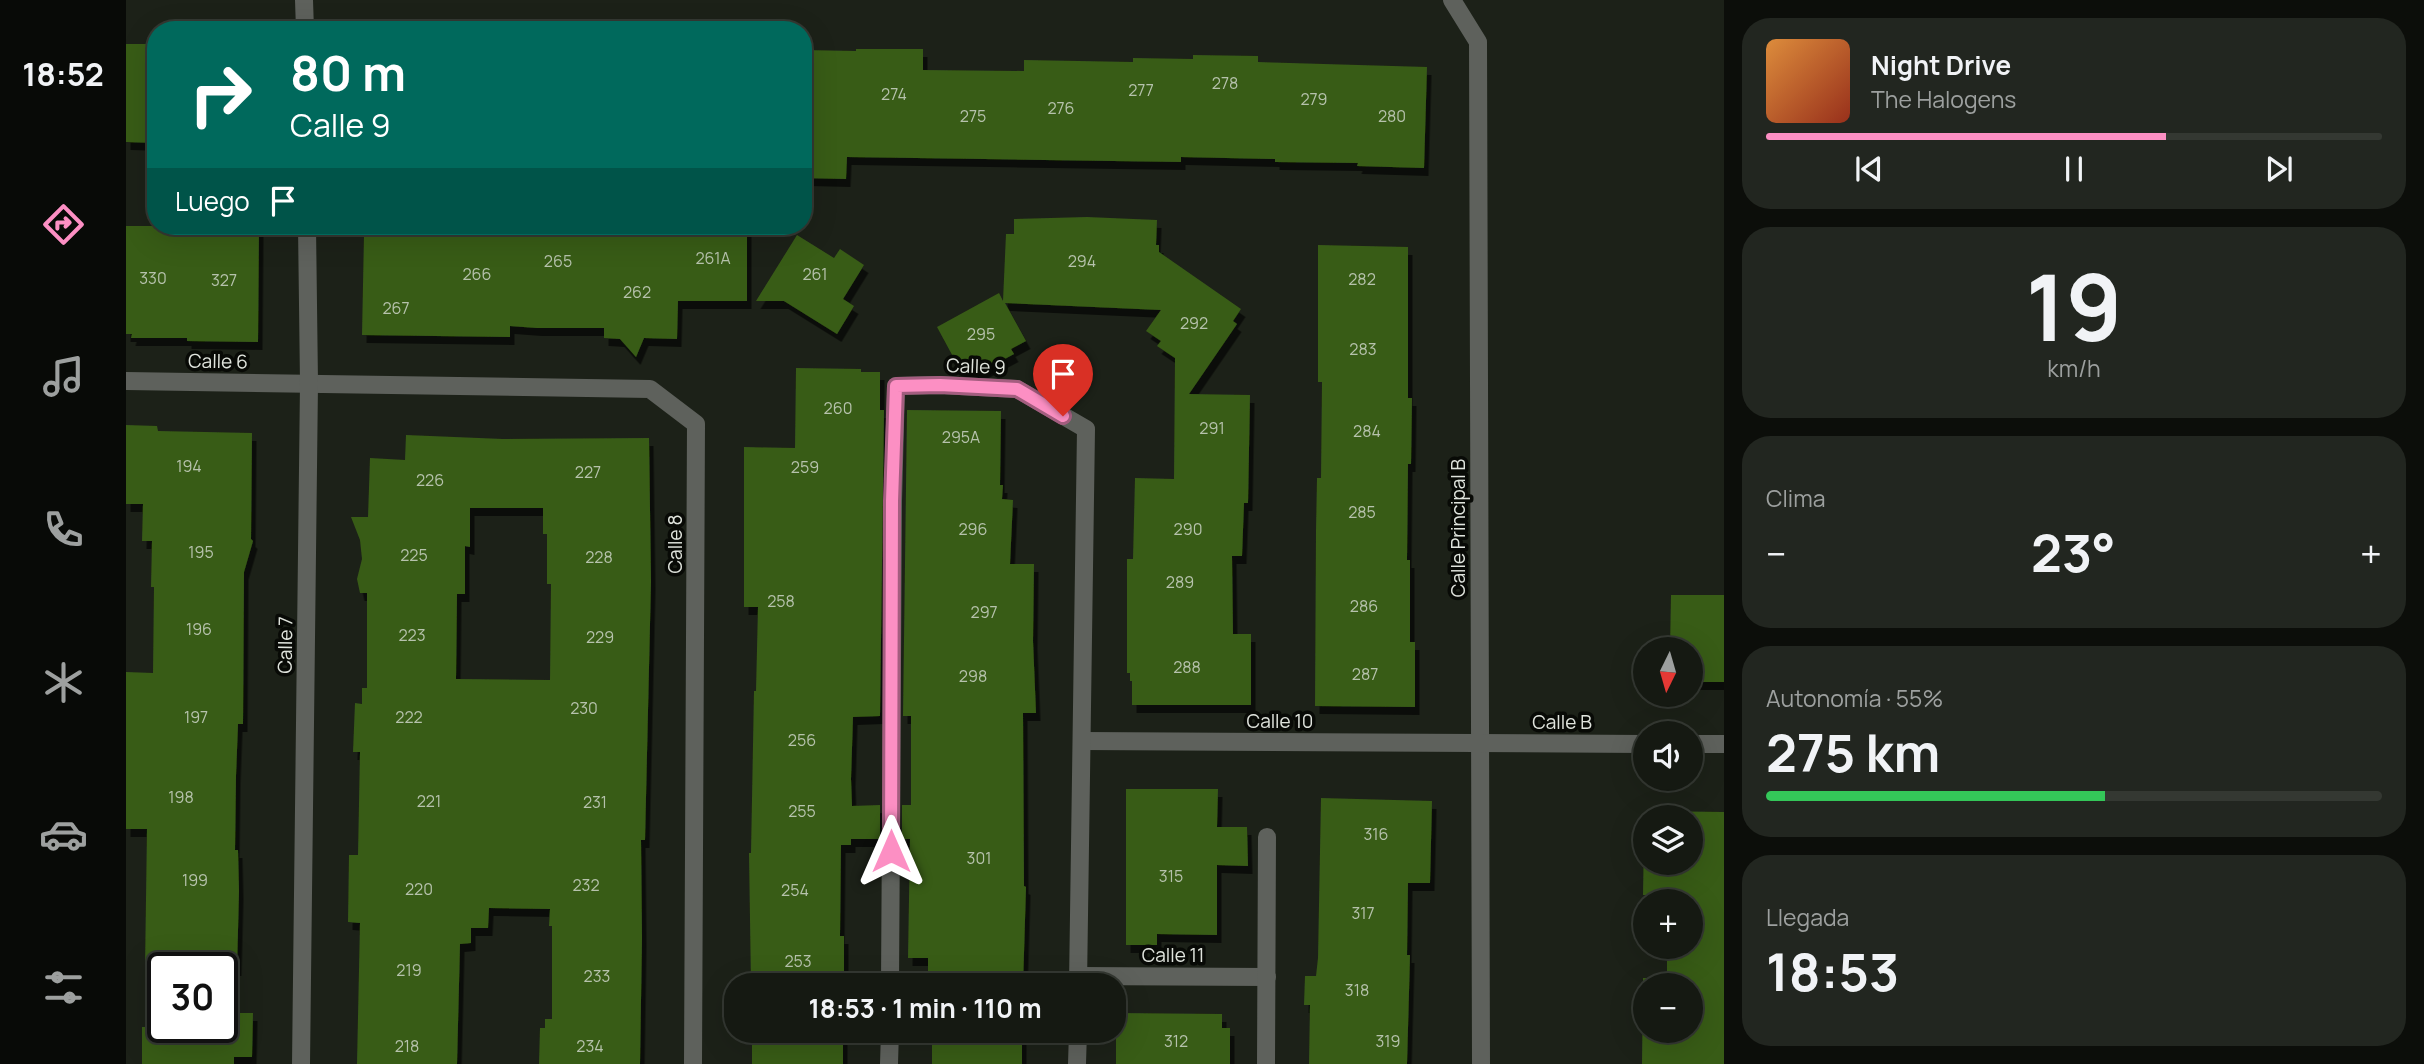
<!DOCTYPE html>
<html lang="es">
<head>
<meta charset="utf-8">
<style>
  :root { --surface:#151912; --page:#222620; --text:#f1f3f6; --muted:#9da09f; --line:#343832; --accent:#fc8fc3 }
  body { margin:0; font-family:Manrope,sans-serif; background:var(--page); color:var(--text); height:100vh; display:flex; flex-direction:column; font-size:26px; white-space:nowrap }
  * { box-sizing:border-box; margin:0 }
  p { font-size:23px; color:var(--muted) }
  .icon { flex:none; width:38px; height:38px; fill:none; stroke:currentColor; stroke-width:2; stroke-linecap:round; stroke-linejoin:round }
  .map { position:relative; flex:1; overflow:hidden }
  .details { display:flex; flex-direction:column; gap:18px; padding:18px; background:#0c0e0a; width:700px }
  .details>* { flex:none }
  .banner { position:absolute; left:21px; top:21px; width:665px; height:214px; border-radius:28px; box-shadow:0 7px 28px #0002,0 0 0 2px var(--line); background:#00695c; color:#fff; overflow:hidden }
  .needle { width:46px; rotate:185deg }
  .fabs { position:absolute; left:1507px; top:637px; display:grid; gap:14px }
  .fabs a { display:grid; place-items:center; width:70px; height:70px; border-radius:50%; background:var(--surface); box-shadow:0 7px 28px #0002,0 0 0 2px var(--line); font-size:35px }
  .speed { position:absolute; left:21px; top:952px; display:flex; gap:14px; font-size:35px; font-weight:700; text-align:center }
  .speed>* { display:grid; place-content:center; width:91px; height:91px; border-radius:50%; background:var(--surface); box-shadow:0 7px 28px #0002,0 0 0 2px var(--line); line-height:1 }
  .speed .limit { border:4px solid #111; border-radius:10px; background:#fff; color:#111 }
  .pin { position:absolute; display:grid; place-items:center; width:60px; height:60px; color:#fff; margin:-72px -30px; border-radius:50% 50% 50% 0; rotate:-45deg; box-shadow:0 0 7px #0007 }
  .pin .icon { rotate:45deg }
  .me { position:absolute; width:77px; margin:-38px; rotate:0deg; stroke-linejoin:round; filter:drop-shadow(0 0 5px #0008) }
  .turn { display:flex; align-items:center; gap:24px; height:147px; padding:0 28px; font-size:32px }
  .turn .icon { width:91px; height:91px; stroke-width:2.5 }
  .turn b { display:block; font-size:49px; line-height:60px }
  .then { display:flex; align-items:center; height:66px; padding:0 28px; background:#0003; gap:14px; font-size:26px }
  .big { font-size:52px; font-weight:700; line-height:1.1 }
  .details .tile { flex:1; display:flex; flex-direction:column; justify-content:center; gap:10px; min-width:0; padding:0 24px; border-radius:28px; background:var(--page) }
  .details .dial { align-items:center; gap:0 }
  .dial b { font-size:91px; line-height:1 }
  .song { display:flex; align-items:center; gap:21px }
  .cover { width:84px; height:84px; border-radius:10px; background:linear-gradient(135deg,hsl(30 70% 55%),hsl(10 70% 35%)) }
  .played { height:7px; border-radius:4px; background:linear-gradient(90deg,var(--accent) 65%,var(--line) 65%) }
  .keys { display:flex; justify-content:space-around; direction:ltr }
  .heat { display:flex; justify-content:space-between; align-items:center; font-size:38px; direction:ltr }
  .charge { height:10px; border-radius:5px; background:linear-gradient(90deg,#34c759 55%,var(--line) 0) }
  .trip { position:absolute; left:598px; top:973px; width:402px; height:70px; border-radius:28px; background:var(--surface); box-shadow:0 7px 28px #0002,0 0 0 2px var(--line); font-weight:700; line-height:70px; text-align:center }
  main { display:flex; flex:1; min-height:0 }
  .menu { display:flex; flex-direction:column; width:126px; justify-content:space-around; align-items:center; background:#080a07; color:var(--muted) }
  .menu .icon { width:49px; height:49px }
  .menu .selected { color:var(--accent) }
  .menu b { font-size:32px; color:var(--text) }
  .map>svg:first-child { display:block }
  .building { fill:#385b17; fill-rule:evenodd; filter:url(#shadow) }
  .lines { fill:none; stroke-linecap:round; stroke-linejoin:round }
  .minor { stroke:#5e615c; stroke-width:18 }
  .route-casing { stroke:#a45d7f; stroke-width:18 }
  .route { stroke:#fc8fc3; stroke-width:12 }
  .labels { text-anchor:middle; stroke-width:7; stroke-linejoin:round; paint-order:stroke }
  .number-label { font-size:16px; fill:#b6c2ac }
  .street-label { font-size:19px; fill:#e0e4dd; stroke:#080a06 }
</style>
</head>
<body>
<main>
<nav class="menu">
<b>18:52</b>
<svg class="icon selected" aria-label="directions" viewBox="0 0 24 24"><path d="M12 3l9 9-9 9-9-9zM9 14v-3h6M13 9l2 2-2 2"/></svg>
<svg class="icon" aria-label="music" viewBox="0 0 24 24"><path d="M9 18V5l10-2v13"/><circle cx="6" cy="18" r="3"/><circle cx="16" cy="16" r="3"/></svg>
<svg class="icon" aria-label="phone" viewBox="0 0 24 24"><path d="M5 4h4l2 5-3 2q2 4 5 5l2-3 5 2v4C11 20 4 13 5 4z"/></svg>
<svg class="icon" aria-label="climate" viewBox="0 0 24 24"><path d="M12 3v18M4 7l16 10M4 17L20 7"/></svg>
<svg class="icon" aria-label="car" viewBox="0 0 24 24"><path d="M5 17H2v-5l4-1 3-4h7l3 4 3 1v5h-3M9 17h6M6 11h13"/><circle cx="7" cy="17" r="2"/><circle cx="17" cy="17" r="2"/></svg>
<svg class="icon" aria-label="filters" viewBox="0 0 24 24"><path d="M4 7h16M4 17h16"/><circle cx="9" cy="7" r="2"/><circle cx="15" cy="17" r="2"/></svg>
</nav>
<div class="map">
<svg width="1598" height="1064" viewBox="0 0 1598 1064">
  <defs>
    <filter id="shadow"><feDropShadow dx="4.5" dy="8" stdDeviation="0" flood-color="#0009"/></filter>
  </defs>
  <rect width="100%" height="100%" fill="#1c2118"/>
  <g class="building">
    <polygon points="0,44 30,44 30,143 0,142"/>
    <polygon points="730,49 797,49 797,70 898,71 898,60 1007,62 1007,58 1067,59 1067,55 1132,56 1132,62 1301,67 1298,168 1231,166 1232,163 1149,162 1149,159 1055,157 1055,162 721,157 720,179 677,178 677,50 730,51"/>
    <polygon points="961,217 1031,220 1030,245 1033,245 1033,252 1115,309 1107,321 1111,324 1063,394 1124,395 1122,503 1118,503 1116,556 1106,556 1107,634 1125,634 1125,705 1006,705 1006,681 1004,681 1004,673 1001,673 1001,559 1007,559 1009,478 1048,479 1049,358 1031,346 1035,341 1020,331 1035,310 879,303 900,341 885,349 888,354 849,375 837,375 811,327 873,293 877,301 880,234 888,234 888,219"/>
    <polygon points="0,226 133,226 132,342 61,341 61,338 5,338 6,334 0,334"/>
    <polygon points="339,226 621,226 621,301 552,301 551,339 518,338 510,357 494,339 478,338 478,328 411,328 384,326 384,337 236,335 238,235 339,236"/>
    <polygon points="671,235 708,258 714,249 738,265 717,299 728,306 711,334 658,301 630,301"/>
    <polygon points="1192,245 1282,247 1282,398 1286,398 1285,464 1282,464 1281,560 1284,560 1284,642 1289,642 1289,707 1189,706 1190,531 1191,478 1195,478 1196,382 1192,382"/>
    <polygon points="670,368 735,369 735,372 754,372 754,410 758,410 754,716 727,717 725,779 726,806 754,805 754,839 725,839 725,845 715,845 714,936 718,936 718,985 625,985 623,853 625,853 628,691 630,691 632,607 618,607 618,447 669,448"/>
    <polygon points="781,410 875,411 874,485 877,485 876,499 887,500 884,564 908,564 907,641 910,713 897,713 898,886 900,887 897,985 802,985 802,958 782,958 784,839 776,839 776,805 785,805 785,716 777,716"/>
    <polygon points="0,425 31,426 32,431 126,433 125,539 127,541 118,572 117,724 112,724 110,776 109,850 112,850 113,891 111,968 19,968 21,829 0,829 0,672 27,673 28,587 25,587 26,541 16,541 17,504 0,504"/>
    <path d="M280,435l97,4 146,-1 2,143 -6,259h-4l1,98 -2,126h-101l1,-36h5v-9h7v-93h-3l1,-17 -61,-1 -1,20h-17v15l-11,1 -3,120h-100l3,-141 -12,-1 1,-67h9l2,-103h-7l2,-49 7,1v-16h5v-95h-7l-3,-14 5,-20 -2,-19 -9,-23h17l2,-59 35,2zM344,508h73v26h4v50h4l-1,96 -94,-1 1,-85h8v-48l5,1z"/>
    <polygon points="1545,595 1598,595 1598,682 1564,682 1564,649 1544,649"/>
    <polygon points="1000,789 1092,789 1091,827 1121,827 1122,866 1091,865 1091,935 1031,934 1031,945 1000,945"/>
    <polygon points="1195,798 1306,801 1304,883 1282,883 1281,955 1284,955 1281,1064 1183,1064 1184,1005 1178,1005 1179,976 1190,976 1192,958"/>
    <path d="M1525,811l73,1v252h-82l1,-86h24v-31h23v-46h-34v-6h-13l1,-61 1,29h45v-46h-39zM1519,985h45v46h-45z"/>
    <polygon points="96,1013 127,1013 126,1057 108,1057 108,1064 16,1064 16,1027 96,1027"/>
    <polygon points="990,1013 1096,1014 1096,1028 1104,1028 1104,1064 990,1064"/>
    <rect x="626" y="1031" width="91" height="33"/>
    <rect x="806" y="1031" width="90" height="33"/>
  </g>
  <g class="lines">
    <g class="minor">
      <polyline points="178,0 179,30"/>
      <polyline points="1326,0 1352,42 1355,1064"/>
      <polyline points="0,381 524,389 570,424 567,1064"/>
      <polyline points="956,741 1519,744"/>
      <polyline points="1564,744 1598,744"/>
      <polyline points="952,976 1141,977"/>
      <polyline points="764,985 767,501 770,386 814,385 891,389 960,429 952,985"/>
      <polyline points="175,1064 183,383 181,226"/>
      <polyline points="763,1064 764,1031"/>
      <polyline points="951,1064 952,1031"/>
      <polyline points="1140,1064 1141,837"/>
    </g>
  </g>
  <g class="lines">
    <defs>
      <polyline id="route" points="765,851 766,501 770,386 814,385 891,389 937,416"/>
    </defs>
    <use href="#route" class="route-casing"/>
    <use href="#route" class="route"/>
  </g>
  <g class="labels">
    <g class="number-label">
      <text x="1099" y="89">278</text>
      <text x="1015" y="96">277</text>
      <text x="768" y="100">274</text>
      <text x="1188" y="105">279</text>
      <text x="935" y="114">276</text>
      <text x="847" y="122">275</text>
      <text x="1266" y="122">280</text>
      <text x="587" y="264">261A</text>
      <text x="432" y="267">265</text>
      <text x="956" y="267">294</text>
      <text x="351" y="280">266</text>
      <text x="689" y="280">261</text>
      <text x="27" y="284">330</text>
      <text x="1236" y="285">282</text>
      <text x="98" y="286">327</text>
      <text x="511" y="298">262</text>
      <text x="270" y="314">267</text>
      <text x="1068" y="329">292</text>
      <text x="855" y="340">295</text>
      <text x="1237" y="355">283</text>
      <text x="712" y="414">260</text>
      <text x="1086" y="434">291</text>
      <text x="1241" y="437">284</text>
      <text x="835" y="443">295A</text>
      <text x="63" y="472">194</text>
      <text x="679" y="473">259</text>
      <text x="462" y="478">227</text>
      <text x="304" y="486">226</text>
      <text x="1236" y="518">285</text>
      <text x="847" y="535">296</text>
      <text x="1062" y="535">290</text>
      <text x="75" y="558">195</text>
      <text x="288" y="561">225</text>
      <text x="473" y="563">228</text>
      <text x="1054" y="588">289</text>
      <text x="655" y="607">258</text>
      <text x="1238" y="612">286</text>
      <text x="858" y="618">297</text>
      <text x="73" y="635">196</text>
      <text x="286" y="641">223</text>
      <text x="474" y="643">229</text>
      <text x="1061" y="673">288</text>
      <text x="1239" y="680">287</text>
      <text x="847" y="682">298</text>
      <text x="458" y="714">230</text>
      <text x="70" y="723">197</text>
      <text x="283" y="723">222</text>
      <text x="676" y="746">256</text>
      <text x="55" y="803">198</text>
      <text x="303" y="807">221</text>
      <text x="469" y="808">231</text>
      <text x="676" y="817">255</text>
      <text x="1250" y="840">316</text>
      <text x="853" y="864">301</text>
      <text x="1045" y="882">315</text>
      <text x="69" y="886">199</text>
      <text x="460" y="891">232</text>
      <text x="293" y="895">220</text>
      <text x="669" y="896">254</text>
      <text x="1237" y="919">317</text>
      <text x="672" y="967">253</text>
      <text x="283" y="976">219</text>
      <text x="471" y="982">233</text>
      <text x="1231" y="996">318</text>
      <text x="1050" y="1047">312</text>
      <text x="1262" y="1047">319</text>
      <text x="281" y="1052">218</text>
      <text x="464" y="1052">234</text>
    </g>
    <g class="street-label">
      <text transform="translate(92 361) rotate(1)" y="7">Calle 6</text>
      <text transform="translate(850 366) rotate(2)" y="7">Calle 9</text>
      <text transform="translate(1332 528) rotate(-90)" y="7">Calle Principal B</text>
      <text transform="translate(549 544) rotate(-90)" y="7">Calle 8</text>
      <text transform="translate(159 645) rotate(-89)" y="7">Calle 7</text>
      <text x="1154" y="728">Calle 10</text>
      <text x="1436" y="729">Calle B</text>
      <text x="1047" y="962">Calle 11</text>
    </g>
  </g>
</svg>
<div class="fabs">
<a><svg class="needle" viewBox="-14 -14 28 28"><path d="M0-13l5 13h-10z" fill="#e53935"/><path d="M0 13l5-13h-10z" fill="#9da09f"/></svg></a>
<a><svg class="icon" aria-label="sound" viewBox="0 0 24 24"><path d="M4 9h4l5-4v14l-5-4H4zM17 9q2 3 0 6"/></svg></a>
<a><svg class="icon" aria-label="layers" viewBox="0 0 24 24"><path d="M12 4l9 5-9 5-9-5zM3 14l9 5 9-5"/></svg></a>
<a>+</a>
<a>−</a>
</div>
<div class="speed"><div class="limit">30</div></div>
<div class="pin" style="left:937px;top:416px;background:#d93025"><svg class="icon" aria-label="arrive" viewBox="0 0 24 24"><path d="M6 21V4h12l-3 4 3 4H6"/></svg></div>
<svg class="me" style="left:765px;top:851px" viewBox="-20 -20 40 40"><path d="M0-17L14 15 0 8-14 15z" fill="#fc8fc3" stroke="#fff" stroke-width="4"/></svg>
<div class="trip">18:53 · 1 min · 110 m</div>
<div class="banner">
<div class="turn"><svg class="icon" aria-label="right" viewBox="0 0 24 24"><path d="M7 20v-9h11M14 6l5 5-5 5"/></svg><div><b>80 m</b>Calle 9</div></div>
<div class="then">Luego<svg class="icon" aria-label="arrive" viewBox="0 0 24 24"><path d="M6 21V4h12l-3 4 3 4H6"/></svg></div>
</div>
</div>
<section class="details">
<div class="tile">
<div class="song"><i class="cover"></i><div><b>Night Drive</b><p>The Halogens</p></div></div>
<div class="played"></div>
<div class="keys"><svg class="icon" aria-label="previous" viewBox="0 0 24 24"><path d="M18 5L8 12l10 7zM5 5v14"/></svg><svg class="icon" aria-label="pause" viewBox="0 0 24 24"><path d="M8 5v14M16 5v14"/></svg><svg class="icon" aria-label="next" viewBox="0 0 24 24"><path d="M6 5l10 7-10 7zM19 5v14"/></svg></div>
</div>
<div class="tile dial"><b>19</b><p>km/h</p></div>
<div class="tile"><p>Clima</p>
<div class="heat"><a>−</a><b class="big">23°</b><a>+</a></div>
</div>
<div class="tile"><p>Autonomía · 55%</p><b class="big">275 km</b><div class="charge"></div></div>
<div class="tile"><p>Llegada</p><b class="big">18:53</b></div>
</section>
</main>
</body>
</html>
